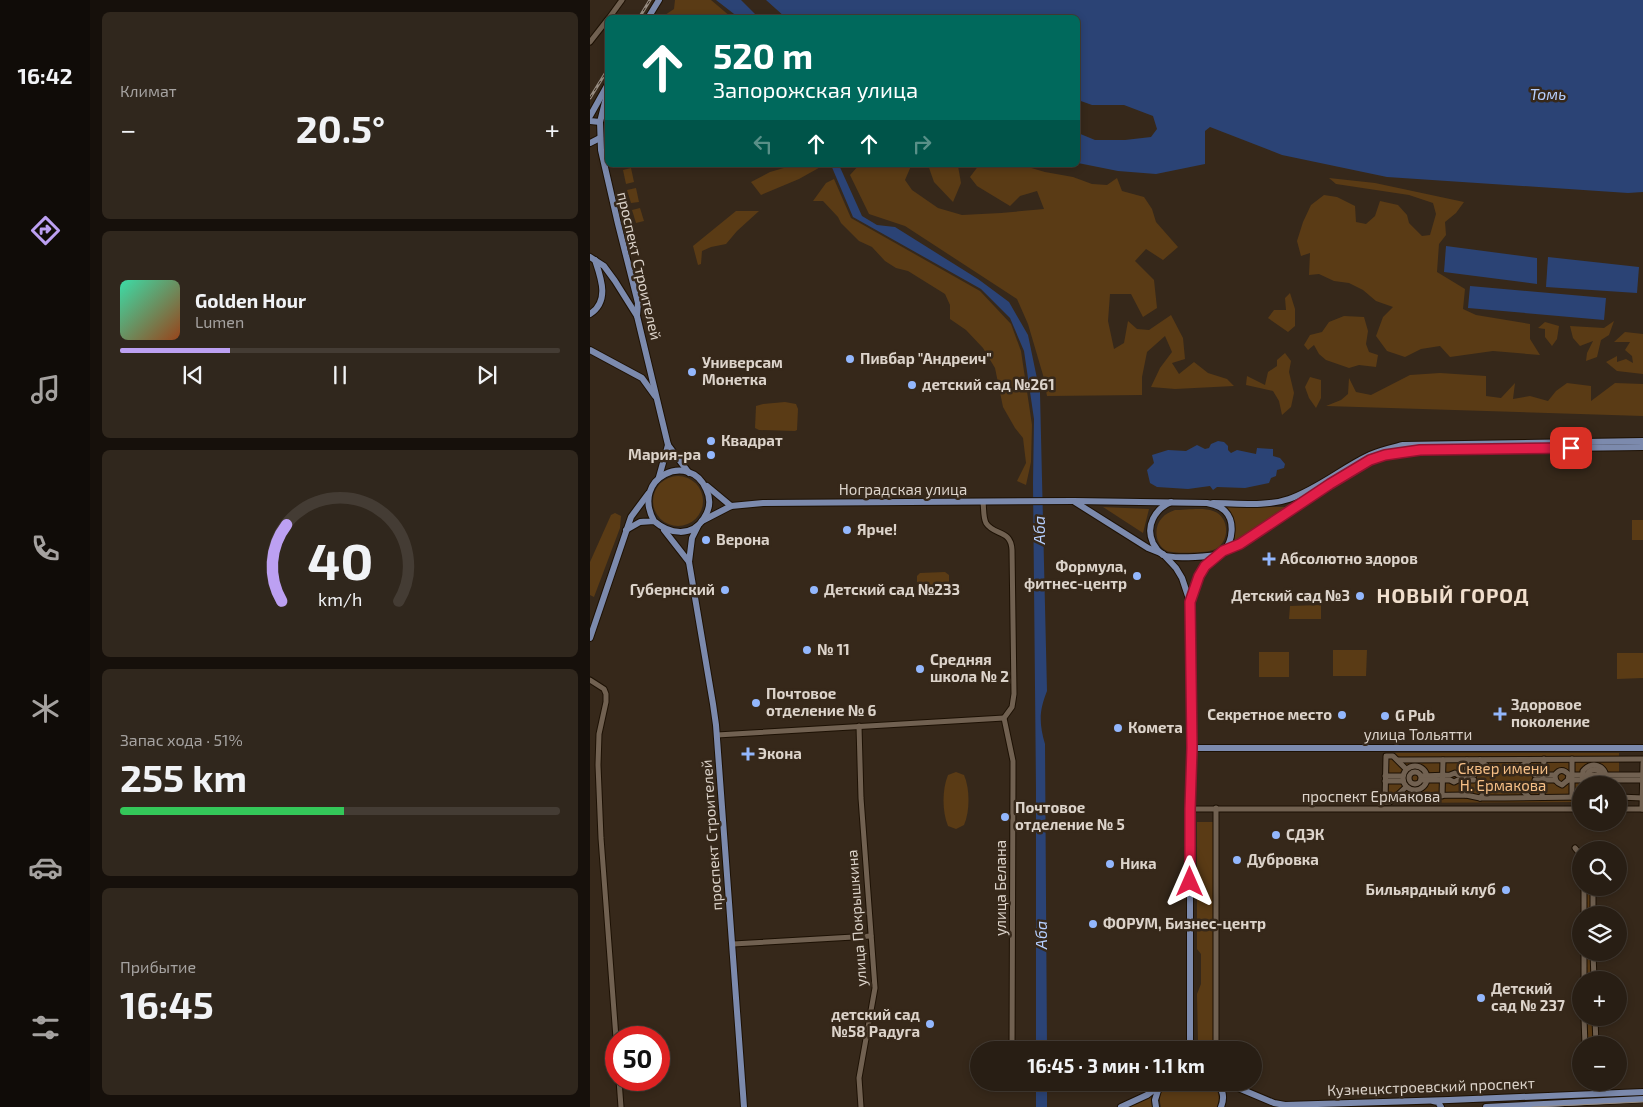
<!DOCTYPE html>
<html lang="ru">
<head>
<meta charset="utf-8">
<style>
  :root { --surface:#281e14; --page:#30271d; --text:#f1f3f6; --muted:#a5a2a0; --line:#443c34; --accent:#bca0f2 }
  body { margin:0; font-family:"Exo 2",sans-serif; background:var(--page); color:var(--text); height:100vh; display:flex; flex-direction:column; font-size:19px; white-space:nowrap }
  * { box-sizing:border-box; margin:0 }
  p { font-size:16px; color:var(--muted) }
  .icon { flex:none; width:28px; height:28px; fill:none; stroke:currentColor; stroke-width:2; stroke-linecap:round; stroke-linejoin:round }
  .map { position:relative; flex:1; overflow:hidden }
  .side { display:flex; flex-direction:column; gap:12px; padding:12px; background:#16100b; width:500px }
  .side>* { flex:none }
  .top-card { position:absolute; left:15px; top:15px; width:475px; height:152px; border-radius:8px; box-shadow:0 2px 8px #0003,0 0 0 1px var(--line); background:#00695c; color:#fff; overflow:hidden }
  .buttons { position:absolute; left:982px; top:776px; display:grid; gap:10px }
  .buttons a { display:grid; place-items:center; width:55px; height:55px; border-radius:50%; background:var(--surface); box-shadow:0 2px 8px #0003,0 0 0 1px var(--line); font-size:25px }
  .speed { position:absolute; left:15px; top:1026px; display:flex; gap:10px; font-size:25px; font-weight:700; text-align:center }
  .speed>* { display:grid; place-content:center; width:65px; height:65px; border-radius:50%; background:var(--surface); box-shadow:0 2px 8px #0003,0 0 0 1px var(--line); line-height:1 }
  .speed .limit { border:8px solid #d22; background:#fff; color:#111 }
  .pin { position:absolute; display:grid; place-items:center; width:42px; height:42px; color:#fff; margin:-21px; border-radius:10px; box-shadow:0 2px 8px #0006 }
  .me { position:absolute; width:55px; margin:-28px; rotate:0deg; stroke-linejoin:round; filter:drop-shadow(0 0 4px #0008) }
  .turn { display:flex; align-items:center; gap:18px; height:105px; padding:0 25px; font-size:22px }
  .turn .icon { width:65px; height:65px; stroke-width:2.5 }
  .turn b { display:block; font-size:35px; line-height:42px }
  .lanes { display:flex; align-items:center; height:48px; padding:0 25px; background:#0003; justify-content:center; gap:25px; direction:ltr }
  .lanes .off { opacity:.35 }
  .big { font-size:38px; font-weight:700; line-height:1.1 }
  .side .tile { flex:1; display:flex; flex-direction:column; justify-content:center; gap:8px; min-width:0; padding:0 18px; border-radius:8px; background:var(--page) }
  .side .dial { align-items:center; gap:0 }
  .dial svg { height:130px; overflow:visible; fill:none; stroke:var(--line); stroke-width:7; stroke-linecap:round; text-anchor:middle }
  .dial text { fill:var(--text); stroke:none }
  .song { display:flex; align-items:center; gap:15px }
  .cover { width:60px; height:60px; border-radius:8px; background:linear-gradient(135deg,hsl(160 70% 55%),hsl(20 70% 35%)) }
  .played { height:5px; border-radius:2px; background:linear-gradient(90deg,var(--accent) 25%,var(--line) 25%) }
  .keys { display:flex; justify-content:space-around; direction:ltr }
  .heat { display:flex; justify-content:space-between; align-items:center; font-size:28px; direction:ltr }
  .charge { height:8px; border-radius:4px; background:linear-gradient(90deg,#34c759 51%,var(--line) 0) }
  .trip { position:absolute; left:380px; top:1041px; width:292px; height:50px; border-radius:25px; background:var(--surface); box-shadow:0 2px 8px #0003,0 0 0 1px var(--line); font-weight:700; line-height:50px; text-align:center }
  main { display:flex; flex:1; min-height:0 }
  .dock { display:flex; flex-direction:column; width:90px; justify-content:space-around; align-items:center; background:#100c08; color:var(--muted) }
  .dock .icon { width:35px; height:35px }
  .dock .on { color:var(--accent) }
  .dock b { font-size:22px; color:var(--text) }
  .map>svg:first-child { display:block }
  .green { fill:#5a3b15 }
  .water { fill:#2b4375 }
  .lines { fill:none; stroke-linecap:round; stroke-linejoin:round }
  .minor-casing { stroke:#1d1104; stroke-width:7 }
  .major-casing { stroke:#1d1104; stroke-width:8 }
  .minor { stroke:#716151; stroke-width:5 }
  .major { stroke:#7c8aad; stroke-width:6 }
  .tram { stroke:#978c81; stroke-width:1 }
  .rail-casing { stroke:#978c81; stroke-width:3 }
  .rail { stroke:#36281a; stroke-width:1; stroke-dasharray:4; stroke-linecap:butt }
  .route-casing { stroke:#92132f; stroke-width:12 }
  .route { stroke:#e11d48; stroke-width:9 }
  .poi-dot { fill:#93b7fd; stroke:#36281a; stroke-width:2 }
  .labels { text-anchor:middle; stroke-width:5; stroke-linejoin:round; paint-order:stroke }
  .street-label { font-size:15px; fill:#dcd3ca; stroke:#36281a }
  .poi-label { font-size:15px; font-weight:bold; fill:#dcd3ca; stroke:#36281a; text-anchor:start }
  .park-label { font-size:15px; fill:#f6bf86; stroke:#36281a }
  .water-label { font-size:16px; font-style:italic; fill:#b5cefd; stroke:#36281a }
  .district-label { font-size:20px; font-weight:bold; letter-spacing:1px; fill:#f1dfcd; stroke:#36281a }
</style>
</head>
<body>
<main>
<nav class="dock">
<b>16:42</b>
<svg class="icon on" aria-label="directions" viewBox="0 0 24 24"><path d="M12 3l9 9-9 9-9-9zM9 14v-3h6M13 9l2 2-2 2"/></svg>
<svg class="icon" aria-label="music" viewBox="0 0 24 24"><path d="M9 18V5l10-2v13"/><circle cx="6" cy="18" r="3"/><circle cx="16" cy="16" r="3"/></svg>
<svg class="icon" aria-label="phone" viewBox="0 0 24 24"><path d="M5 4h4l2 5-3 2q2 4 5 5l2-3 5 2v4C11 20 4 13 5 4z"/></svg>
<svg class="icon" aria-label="climate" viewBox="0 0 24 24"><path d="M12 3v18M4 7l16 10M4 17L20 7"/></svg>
<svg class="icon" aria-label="car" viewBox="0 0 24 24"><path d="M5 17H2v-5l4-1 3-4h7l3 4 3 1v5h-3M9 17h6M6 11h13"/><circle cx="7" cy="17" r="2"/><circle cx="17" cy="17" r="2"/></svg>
<svg class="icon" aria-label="filters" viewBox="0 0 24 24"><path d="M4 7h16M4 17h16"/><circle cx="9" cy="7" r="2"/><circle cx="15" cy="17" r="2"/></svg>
</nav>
<section class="side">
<div class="tile"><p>Климат</p>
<div class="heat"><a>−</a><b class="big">20.5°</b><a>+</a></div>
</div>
<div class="tile">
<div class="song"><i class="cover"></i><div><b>Golden Hour</b><p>Lumen</p></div></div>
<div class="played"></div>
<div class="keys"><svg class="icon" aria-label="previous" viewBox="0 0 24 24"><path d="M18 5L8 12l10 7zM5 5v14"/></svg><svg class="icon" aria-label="pause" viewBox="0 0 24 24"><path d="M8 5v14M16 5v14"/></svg><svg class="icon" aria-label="next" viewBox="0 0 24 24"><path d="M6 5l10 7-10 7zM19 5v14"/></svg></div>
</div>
<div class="tile dial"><svg viewBox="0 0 100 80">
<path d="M14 69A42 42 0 1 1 86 69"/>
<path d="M14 69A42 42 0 0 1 17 22" stroke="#bca0f2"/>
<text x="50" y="56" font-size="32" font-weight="700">40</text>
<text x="50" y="72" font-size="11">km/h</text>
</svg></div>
<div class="tile"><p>Запас хода · 51%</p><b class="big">255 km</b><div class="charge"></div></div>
<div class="tile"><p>Прибытие</p><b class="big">16:45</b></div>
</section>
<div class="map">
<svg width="1053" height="1107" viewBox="0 0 1053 1107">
  <rect width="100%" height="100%" fill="#36281a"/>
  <g class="green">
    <polygon points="85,0 121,0 141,17 114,18 90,15 88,17 72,17 84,9"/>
    <polygon points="204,165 234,165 209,179 171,195 161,182 180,172"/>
    <polygon points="269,165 330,165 321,166 315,180 322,190 348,208 372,215 411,213 454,209 447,191 430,196 420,206 387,186 380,177 389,165 431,165 455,172 483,177 502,184 517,185 527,178 532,191 554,197 562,209 566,222 588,247 573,260 556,249 545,261 564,280 567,308 553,317 541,294 520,294 518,321 524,349 534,343 538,321 547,329 559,330 581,315 593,338 595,359 582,363 589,374 604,362 618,373 637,379 644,386 585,389 561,387 570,368 582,352 575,336 557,352 552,377 552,395 457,396 453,375 438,324 427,299 315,226 279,214 260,175"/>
    <polygon points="338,165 366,165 368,166 371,183 363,202 344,182"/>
    <polygon points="41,168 44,182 36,184 33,170"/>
    <polygon points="739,178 785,183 874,202 866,213 855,222 856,235 849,244 847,272 875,289 873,309 886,315 940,324 940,339 950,355 903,351 860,357 850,346 831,349 815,357 797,351 786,336 793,317 803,307 786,301 773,290 759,283 744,281 729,274 719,275 720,253 711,256 707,241 713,222 721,205 734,195 747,197 765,206 766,222 776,224 785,216 790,201 808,205 817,215 819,223 832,236 840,235 846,214 843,203 819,195 746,184"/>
    <polygon points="244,179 261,218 390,291 421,324 431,351 442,425 441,462 436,485 427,481 436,463 433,438 425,428 413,407 405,368 393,348 376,330 360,319 360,305 355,294 318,271 306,268 295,261 282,247 269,241 251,223 248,217 233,201 223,201 236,183"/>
    <polygon points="46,188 49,202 41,203 37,190"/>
    <polygon points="50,208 54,221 46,223 42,210"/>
    <polygon points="146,211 169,211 147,231 136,244 121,247 112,251 111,264 108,265 103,246"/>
    <polygon points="700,293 705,309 705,326 698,332 678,318 684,310 696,310 695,298"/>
    <polygon points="754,316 774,317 778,331 776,344 779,352 788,355 786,367 769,365 759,368 736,360 729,354 724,345 718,350 714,345 720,335 732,332 739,322"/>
    <polygon points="1024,321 1019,335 1011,340 1007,357 996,361 997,353 1003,341 990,346 983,338 980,326 1014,328"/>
    <polygon points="955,322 969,326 967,339 962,346 955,337 955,329 948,328"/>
    <polygon points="1035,332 1053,334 1053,374 1027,371 1016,362 1027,356 1027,362 1036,359 1043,363 1042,356 1035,350 1040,342 1024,342"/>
    <polygon points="695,353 701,361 699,372 704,393 701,407 692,415 689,401 683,391 656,385 657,376 675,385 678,372 687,366 687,360"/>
    <polygon points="850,373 896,376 896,396 911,398 925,383 923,399 940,396 958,401 966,391 977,383 1001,386 1001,401 1025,383 1053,384 1053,416 736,406 751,400 758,394 759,378 766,392 781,395 820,375"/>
    <polygon points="720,377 731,380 731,398 726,408 719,398 715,387"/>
    <polygon points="195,402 206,404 208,409 207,430 205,431 169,430 165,428 166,406 173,404"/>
    <circle cx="88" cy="501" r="25"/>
    <polygon points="513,507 559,509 553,533"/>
    <path d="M635,507h67l-57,35c-1,-5 0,-7 0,-13 1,-8 -4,-17 -10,-22z"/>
    <path d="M585,510c10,0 29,-3 38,1 18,6 17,33 0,39 -8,3 -38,4 -46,1 -12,-6 -14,-24 -5,-33 3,-4 8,-6 13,-8z"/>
    <polygon points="25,513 31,516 30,528 4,597 0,595 0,562 21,515"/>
    <rect x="1042" y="520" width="11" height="20"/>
    <polygon points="355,572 359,575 359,585 356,587 330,588 327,585 327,576 330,573"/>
    <polygon points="731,605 731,619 699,619 700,606"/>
    <polygon points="743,650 777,650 776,676 743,676"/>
    <rect x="669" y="652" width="30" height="25"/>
    <polygon points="1027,653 1053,653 1053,678 1027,679"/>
    <polygon points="797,753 1029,753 1029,802 1029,785 991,785 991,802 797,803"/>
    <path d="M366,772l8,3c6,14 6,36 0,50l-8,4 -8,-3c-6,-14 -6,-37 0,-51z"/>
    <polygon points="607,822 624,822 623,1050 609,1050 608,1042 607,994 611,984 611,954 607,949"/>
    <rect x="993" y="888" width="10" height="27"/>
    <polygon points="993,953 1003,953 1005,980 993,980"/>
    <polygon points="993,1018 1006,1018 1008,1045 993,1045"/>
    <path d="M621,1082c7,8 10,15 6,25h-56c-3,-11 0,-17 8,-24z"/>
    <polygon points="561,1095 562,1107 540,1107"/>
  </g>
  <g class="water">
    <polygon points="126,0 151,0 168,17 148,17"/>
    <polygon points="176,0 1053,0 1053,192 1038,193 797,177 692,155 620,127 615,131 615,164 566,174 528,171 488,163 488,133 505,140 535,140 561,137 567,129 563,116 534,105 502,105 488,100 488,18 195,17"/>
    <path d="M241,165h8l23,51 15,9 18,2 83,52 31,23 19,33 12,58 7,298c-8,20 -8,32 -2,53l2,306h-11v-260l-3,-307 1,-64 -10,-68 -14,-33 -29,-29 -128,-72z"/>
    <polygon points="856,246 947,258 947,284 854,272"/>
    <polygon points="958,257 1049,267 1047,293 956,287"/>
    <polygon points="880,286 1016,298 1014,320 878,308"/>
    <polygon points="628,441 634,442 638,446 638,450 641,453 647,450 666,454 667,448 683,449 683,456 690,458 695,464 694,468 687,470 686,476 681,478 679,483 655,488 627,487 623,490 620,486 598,489 567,487 560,483 557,470 564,463 562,455 578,450 596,451 607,445 615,449 619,448 621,444"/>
    <rect x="446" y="1083" width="11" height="24"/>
  </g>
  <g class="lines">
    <defs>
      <g id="minor">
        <polyline points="19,18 32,0"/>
        <polyline points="0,42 18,19"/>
        <path d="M393,502c1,7 0,15 3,21 8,13 25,6 26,27l2,144 -2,13 -8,11 9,43v16l-1,273"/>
        <polyline points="0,680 14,689 16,694 16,702 9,734 8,765 11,838 26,1038"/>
        <polyline points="269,726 271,798 285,988 269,1078 271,1107"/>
        <polyline points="127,735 414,718"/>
        <polyline points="808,760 1053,759"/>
        <polyline points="890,760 899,768"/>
        <circle cx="825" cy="778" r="12"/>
        <polyline points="929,768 940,760"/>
        <circle cx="825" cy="778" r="6"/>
        <path d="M945,775h20c4,-6 9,-6 14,0l-1,5 -6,5c-5,-2 -7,-4 -7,-10"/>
        <polyline points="979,775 1053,775"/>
        <polyline points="795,776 812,776"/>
        <polyline points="831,776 860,775 865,773 868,775 884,775"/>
        <polyline points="831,780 860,780 864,782 868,780 884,780"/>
        <polyline points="945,780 965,780"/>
        <polyline points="978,780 1053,780"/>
        <polyline points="795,781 813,781"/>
        <path d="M994,785l-2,-5 1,-9c11,-14 29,-1 21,14"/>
        <path d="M1001,785l-5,-5c0,-14 17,-14 16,0l-4,5"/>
        <polyline points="816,787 800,802 795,802 796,756 803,756 816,769"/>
        <polyline points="930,788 939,797"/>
        <polyline points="876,795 877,760"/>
        <polyline points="807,796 876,795 890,798 914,798 991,797"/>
        <polyline points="852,796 853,760"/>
        <polyline points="952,797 954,759"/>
        <polyline points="982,797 982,759"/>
        <polyline points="1029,797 1053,798"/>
        <polyline points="890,798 898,788"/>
        <polyline points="600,809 991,809"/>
        <polyline points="1029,809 1053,809"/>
        <polyline points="1052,809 1053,763"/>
        <polyline points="985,848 991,855"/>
        <polyline points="994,888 994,915"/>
        <polyline points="1003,915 1003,888"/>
        <polyline points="143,944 281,936"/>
        <polyline points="994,952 994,980"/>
        <polyline points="1003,952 1004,980"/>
        <polyline points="994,1018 995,1045"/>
        <polyline points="1005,1018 1006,1045"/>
        <polyline points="626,1050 626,808"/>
        <polyline points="29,1080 31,1107"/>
        <polyline points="422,1082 422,1087"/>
      </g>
      <g id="major">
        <polyline points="58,18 69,0"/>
        <polyline points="18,90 10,122 11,150 28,224 48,303 47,316 78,445 99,473"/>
        <polyline points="0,116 18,84"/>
        <polyline points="0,121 10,122"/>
        <polyline points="0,143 10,138"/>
        <polyline points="0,257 14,266 25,281 47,316"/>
        <path d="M0,314c20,-13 11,-36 5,-54"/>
        <polyline points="0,350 52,378 65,396"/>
        <polyline points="69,477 78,445"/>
        <polyline points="117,486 141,506"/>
        <polyline points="485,502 558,548 573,554 586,568 592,578 600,602 602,748 600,809 600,1050"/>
        <path d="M581,502c-16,7 -26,24 -18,41 2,4 6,9 10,12 12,5 42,1 55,0"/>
        <path d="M623,503c24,0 53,4 76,-4 29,-10 53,-31 81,-44 11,-5 21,-7 33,-10l240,-4"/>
        <path d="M112,521l29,-15 32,-3 311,-2 133,2c6,1 13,3 18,8 10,10 8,29 -1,40 -6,5 -14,9 -19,15 -9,9 -11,24 -15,36"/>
        <polyline points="108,526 102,538 99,562 123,704 126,725 154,1107"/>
        <path d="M36,530l14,-8 14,-1c15,13 38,17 50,-3 6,-9 7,-19 2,-29 -16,-38 -76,-12 -52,32"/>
        <polyline points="74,530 99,562"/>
        <polyline points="634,551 650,544 740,484 780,460 795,455 830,450 1053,447"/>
        <polyline points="0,638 41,517 58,494"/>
        <polyline points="602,748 1053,748"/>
        <path d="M627,1082c6,9 8,15 4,25"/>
        <polyline points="634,1082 684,1103 695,1105 859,1100 1053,1092"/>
        <polyline points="843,1101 848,1102 851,1107"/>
        <polyline points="531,1107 557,1095 574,1082"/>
        <polyline points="566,1107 565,1100 569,1087"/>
        <polyline points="896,1107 1053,1099"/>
      </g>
    </defs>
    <use href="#minor" class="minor-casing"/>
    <use href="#major" class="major-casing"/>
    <use href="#minor" class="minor"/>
    <use href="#major" class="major"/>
    <polyline class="tram" points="942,1107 1053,1102"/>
    <defs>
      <g id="rail">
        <polyline points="49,18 60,0"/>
        <polyline points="0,98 18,69"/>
      </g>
    </defs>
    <use href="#rail" class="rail-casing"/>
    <use href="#rail" class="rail"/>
  </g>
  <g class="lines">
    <defs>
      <polyline id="route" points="600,882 600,809 602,748 600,602 609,576 615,566 633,551 650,544 740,484 780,460 795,455 830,450 981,448"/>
    </defs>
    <use href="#route" class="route-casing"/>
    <use href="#route" class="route"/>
  </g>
  <g class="poi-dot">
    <circle cx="260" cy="359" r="5"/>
    <circle cx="102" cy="372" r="5"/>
    <circle cx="322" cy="385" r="5"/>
    <circle cx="121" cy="441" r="5"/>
    <circle cx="121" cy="455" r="5"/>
    <circle cx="257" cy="530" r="5"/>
    <circle cx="116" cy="540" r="5"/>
    <path d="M676.5 551.5h5v5h5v5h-5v5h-5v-5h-5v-5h5z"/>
    <circle cx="547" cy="576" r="5"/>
    <circle cx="135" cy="590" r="5"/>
    <circle cx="224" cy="590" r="5"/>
    <circle cx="770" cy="596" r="5"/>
    <circle cx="217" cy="650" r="5"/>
    <circle cx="330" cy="669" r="5"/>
    <circle cx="166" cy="703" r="5"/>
    <path d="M907.5 706.5h5v5h5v5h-5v5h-5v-5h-5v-5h5z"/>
    <circle cx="752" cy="715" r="5"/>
    <circle cx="795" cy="716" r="5"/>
    <circle cx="528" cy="728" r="5"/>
    <path d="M155.5 746.5h5v5h5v5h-5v5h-5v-5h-5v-5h5z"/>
    <circle cx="415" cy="817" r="5"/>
    <circle cx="686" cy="835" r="5"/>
    <circle cx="647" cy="860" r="5"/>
    <circle cx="520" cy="864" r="5"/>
    <circle cx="916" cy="890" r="5"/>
    <circle cx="503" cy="924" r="5"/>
    <circle cx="891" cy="998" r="5"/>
    <circle cx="340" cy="1024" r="5"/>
  </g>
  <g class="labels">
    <g class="street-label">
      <text transform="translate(49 266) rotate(77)" y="5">проспект Строителей</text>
      <text x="313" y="495">Ноградская улица</text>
      <text x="828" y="740">улица Тольятти</text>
      <text x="781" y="802">проспект Ермакова</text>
      <text transform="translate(122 835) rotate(-94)" y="5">проспект Строителей</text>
      <text transform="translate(411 888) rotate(-90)" y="5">улица Белана</text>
      <text transform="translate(267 918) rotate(-94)" y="5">улица Покрышкина</text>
      <text transform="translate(841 1087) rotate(-2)" y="5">Кузнецкстроевский проспект</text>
    </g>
    <g class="poi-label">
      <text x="270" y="364">Пивбар "Андреич"</text>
      <text x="112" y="368">Универсам<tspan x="112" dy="17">Монетка</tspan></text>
      <text x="332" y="390">детский сад №261</text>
      <text x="131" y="446">Квадрат</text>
      <text x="111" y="460" text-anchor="end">Мария-ра</text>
      <text x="267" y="535">Ярче!</text>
      <text x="126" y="545">Верона</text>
      <text x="690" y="564">Абсолютно здоров</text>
      <text x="537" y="572" text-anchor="end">Формула,<tspan x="537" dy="17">фитнес-центр</tspan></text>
      <text x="125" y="595" text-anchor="end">Губернский</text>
      <text x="234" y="595">Детский сад №233</text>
      <text x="760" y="601" text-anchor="end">Детский сад №3</text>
      <text x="227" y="655">№ 11</text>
      <text x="340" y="665">Средняя<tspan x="340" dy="17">школа № 2</tspan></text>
      <text x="176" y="699">Почтовое<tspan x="176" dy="17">отделение № 6</tspan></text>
      <text x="921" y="710">Здоровое<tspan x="921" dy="17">поколение</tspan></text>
      <text x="742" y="720" text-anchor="end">Секретное место</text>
      <text x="805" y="721">G Pub</text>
      <text x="538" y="733">Комета</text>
      <text x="168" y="759">Экона</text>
      <text x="425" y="813">Почтовое<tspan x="425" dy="17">отделение № 5</tspan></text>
      <text x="696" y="840">СДЭК</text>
      <text x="657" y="865">Дубровка</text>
      <text x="530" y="869">Ника</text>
      <text x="906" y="895" text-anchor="end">Бильярдный клуб</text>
      <text x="513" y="929">ФОРУМ, Бизнес-центр</text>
      <text x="901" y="994">Детский<tspan x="901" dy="17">сад № 237</tspan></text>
      <text x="330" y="1020" text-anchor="end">детский сад<tspan x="330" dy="17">№58 Радуга</tspan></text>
    </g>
    <g class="park-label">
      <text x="913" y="774">Сквер имени<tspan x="913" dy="17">Н. Ермакова</tspan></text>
    </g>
    <g class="water-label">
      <text x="958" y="100">Томь</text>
      <text transform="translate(449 530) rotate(-90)" y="6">Аба</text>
      <text transform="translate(451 935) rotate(-90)" y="6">Аба</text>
    </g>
    <g class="district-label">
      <text x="863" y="603">НОВЫЙ ГОРОД</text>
    </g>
  </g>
</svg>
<div class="buttons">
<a><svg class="icon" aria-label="sound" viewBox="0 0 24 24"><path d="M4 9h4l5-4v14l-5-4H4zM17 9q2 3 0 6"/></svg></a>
<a><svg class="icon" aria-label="search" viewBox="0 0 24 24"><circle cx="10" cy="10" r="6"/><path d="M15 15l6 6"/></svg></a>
<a><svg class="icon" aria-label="layers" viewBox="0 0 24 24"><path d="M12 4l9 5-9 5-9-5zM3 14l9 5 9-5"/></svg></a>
<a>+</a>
<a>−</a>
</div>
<div class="speed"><div class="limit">50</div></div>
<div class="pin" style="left:981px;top:448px;background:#d93025"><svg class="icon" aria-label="arrive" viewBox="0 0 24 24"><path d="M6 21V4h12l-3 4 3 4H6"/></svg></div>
<svg class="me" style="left:600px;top:882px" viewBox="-20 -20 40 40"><path d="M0-17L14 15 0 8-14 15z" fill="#e11d48" stroke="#fff" stroke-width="4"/></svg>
<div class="trip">16:45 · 3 мин · 1.1 km</div>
<div class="top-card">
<div class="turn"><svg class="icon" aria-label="ahead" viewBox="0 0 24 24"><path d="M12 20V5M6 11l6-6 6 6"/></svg><div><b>520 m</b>Запорожская улица</div></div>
<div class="lanes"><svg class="icon off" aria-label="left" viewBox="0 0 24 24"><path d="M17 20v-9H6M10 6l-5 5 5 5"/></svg><svg class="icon" aria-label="ahead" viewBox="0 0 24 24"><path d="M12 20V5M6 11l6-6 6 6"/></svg><svg class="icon" aria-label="ahead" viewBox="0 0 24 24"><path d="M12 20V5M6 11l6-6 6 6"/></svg><svg class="icon off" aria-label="right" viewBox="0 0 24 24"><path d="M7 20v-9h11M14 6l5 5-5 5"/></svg></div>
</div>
</div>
</main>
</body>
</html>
